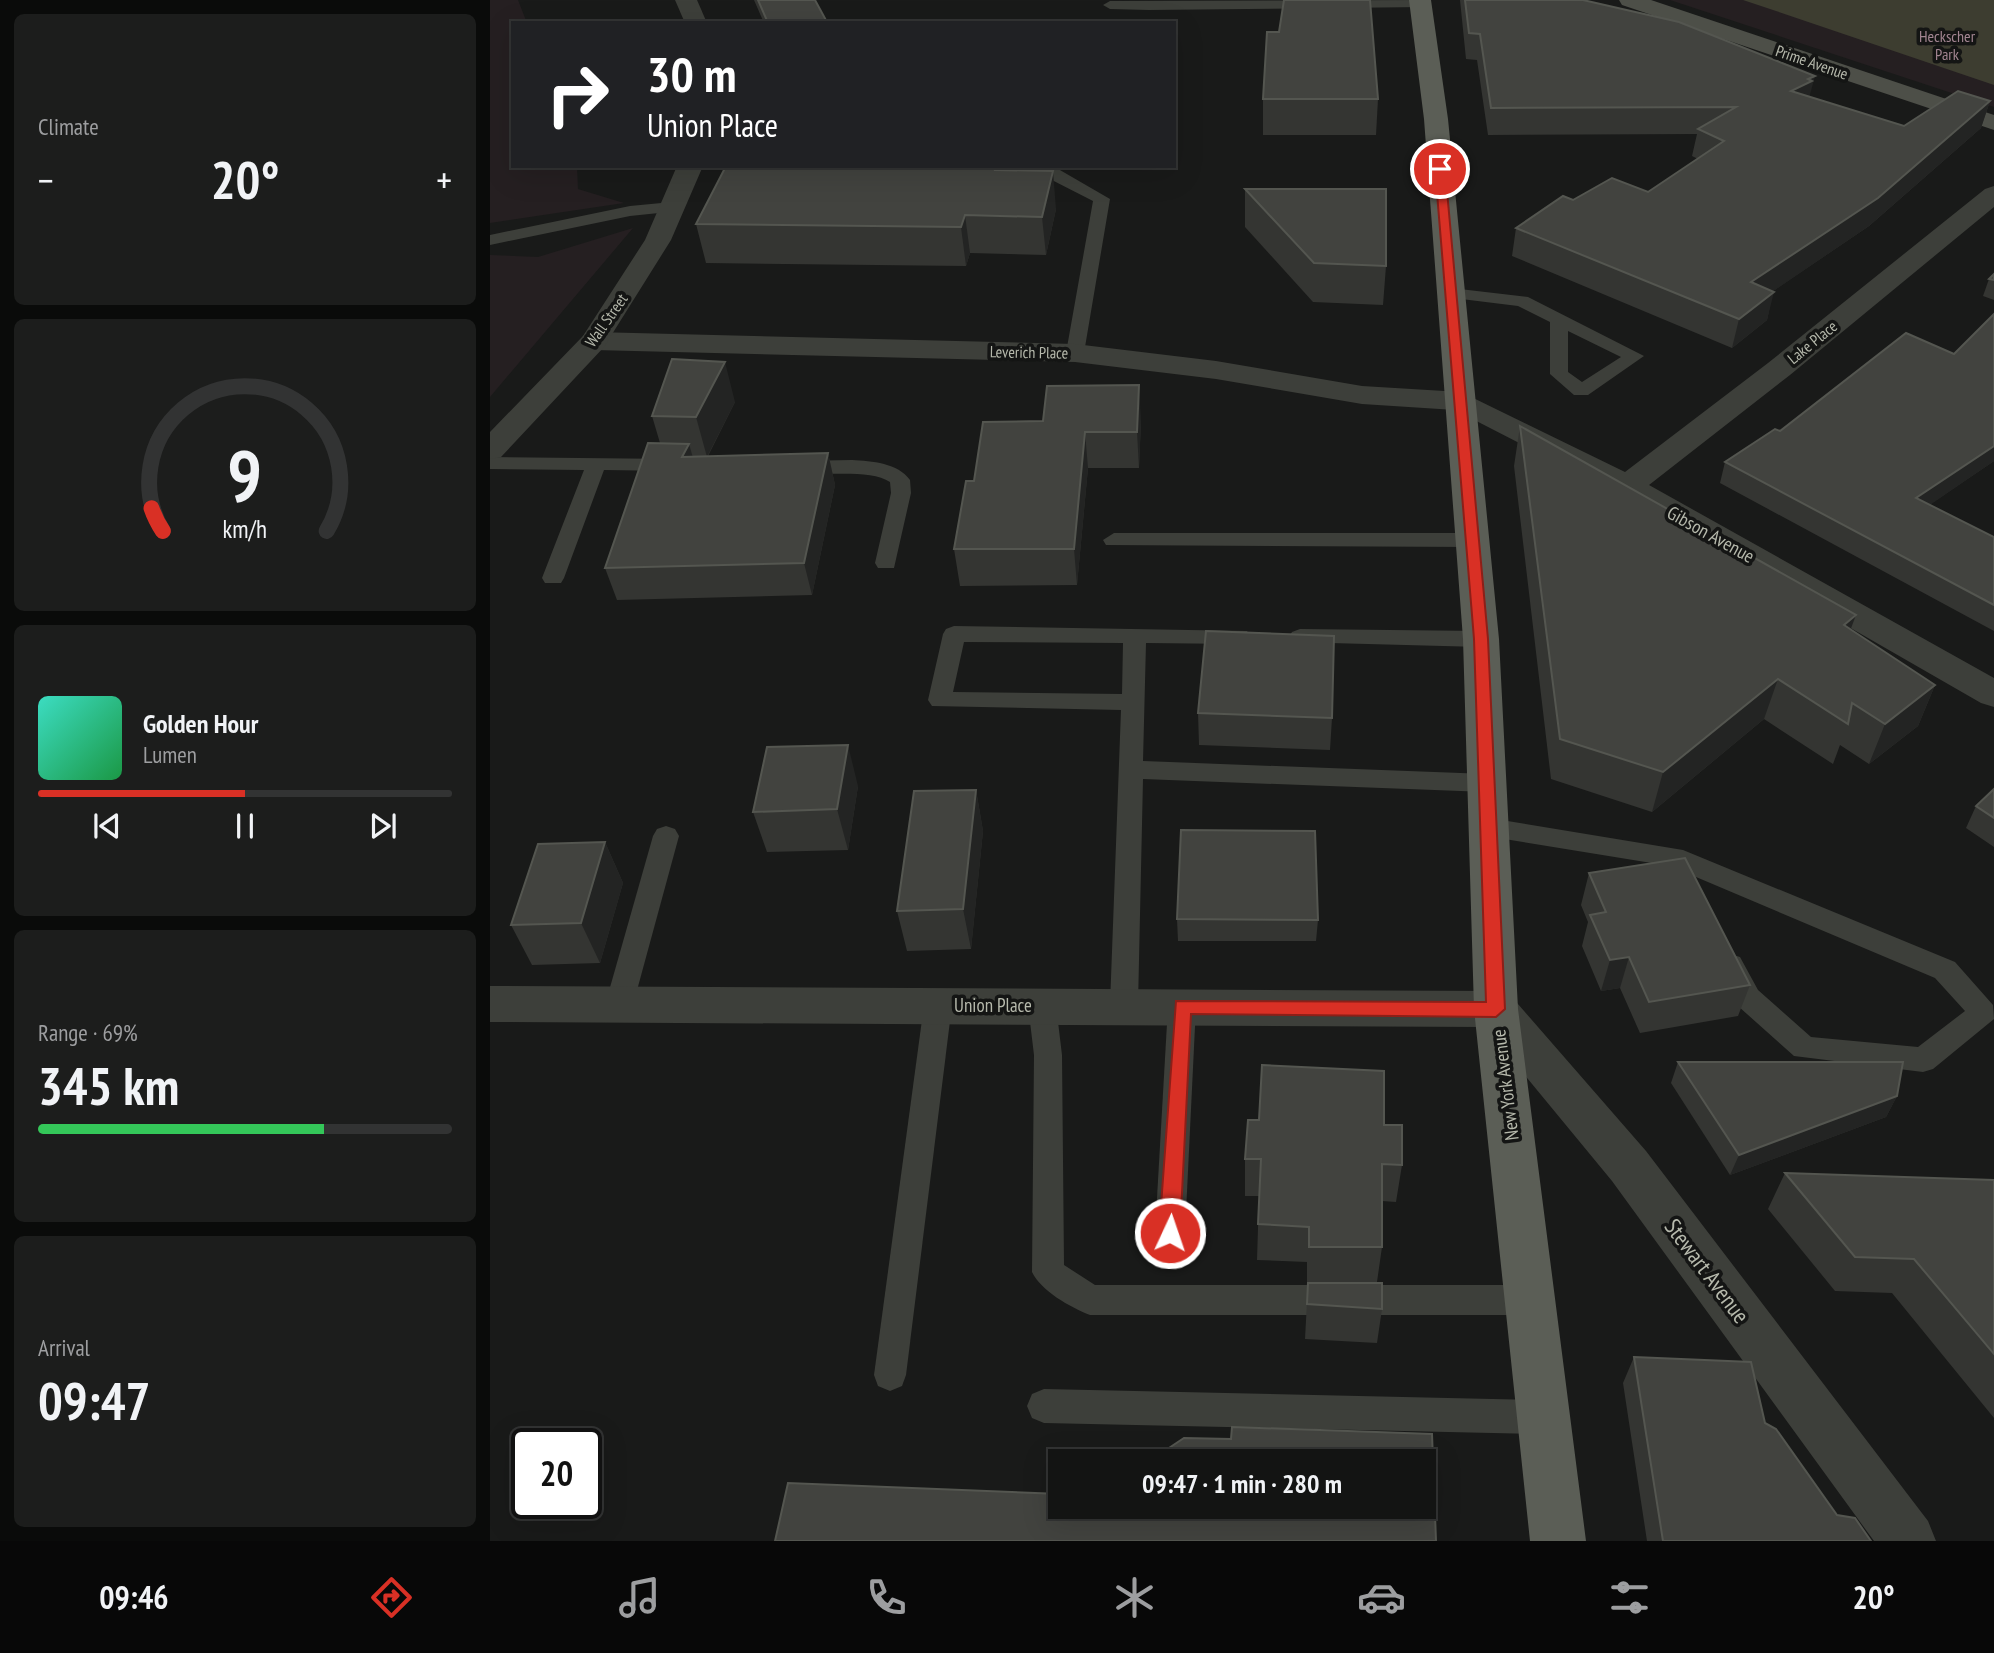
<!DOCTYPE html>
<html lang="en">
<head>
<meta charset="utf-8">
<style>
  :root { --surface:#131413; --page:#1c1d1c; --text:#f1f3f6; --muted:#9d9ea0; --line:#323333; --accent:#d93025 }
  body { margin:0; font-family:"PT Sans Narrow",sans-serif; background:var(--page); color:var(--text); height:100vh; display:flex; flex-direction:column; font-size:26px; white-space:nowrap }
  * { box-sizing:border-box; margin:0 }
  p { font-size:23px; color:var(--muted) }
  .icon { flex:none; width:38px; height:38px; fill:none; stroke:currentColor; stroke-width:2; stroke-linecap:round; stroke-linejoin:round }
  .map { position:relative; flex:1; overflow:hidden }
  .details { display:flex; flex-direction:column; gap:14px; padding:14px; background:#0a0b0a; width:490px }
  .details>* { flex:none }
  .hud { position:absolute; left:21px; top:21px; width:665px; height:147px; border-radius:0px; box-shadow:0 7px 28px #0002,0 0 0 2px var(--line); background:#202124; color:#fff; overflow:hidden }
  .speed { position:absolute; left:21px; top:1428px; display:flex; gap:14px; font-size:35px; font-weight:700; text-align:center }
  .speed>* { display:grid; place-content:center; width:91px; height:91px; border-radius:50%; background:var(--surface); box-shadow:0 7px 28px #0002,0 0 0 2px var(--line); line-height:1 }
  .speed .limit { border:4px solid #111; border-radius:10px; background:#fff; color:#111 }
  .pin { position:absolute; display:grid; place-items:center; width:60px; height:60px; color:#fff; margin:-30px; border:4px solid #fff; border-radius:50%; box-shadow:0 2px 7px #0007 }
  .me { position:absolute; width:77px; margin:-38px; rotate:3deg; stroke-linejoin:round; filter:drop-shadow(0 0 5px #0008) }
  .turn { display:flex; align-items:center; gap:24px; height:147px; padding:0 21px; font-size:32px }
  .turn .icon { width:91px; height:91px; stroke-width:2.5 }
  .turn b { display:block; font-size:49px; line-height:60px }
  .big { font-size:52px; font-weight:700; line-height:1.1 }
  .details .tile { flex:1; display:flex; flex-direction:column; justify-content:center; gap:10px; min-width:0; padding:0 24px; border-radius:10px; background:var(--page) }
  .details .dial { align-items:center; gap:0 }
  .dial svg { height:182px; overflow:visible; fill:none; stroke:var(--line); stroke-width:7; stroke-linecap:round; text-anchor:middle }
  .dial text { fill:var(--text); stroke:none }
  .song { display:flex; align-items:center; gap:21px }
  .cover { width:84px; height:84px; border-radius:10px; background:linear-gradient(135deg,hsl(170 70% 55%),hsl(140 70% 35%)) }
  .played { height:7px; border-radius:4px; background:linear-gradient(90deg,var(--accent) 50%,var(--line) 50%) }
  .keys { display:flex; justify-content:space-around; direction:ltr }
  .heat { display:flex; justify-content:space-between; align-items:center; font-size:38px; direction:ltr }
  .charge { height:10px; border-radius:5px; background:linear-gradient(90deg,#34c759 69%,var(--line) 0) }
  .trip { position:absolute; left:558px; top:1449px; width:388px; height:70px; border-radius:0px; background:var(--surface); box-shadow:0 7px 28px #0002,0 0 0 2px var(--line); font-weight:700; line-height:70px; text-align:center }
  .dock { display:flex; height:112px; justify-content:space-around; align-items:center; background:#080808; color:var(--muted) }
  .dock .icon { width:49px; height:49px }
  .dock .active { color:var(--accent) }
  .dock b { font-size:32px; color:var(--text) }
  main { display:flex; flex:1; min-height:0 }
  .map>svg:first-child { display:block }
  .green { fill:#251f21 }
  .water { fill:#3d3d30 }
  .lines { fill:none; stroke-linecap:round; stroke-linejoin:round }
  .service { fill:#3d3f3a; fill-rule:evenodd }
  .minor { fill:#3d3f3a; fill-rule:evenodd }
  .tertiary { fill:#3d3f3a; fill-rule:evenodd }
  .secondary { fill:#4d4f48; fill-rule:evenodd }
  .primary { fill:#5b5e56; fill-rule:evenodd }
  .wall { fill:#343532 }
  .shaded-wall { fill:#232423 }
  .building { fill:#42433f; stroke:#545650; stroke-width:2 }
  .route { fill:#d93025; stroke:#8d1f18; stroke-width:2 }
  .labels { text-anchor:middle; stroke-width:7; stroke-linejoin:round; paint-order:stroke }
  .far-park-label { font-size:16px; fill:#a28591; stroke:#141514 }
  .far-street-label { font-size:16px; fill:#b6b9ac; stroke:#141514 }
  .street-label { font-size:19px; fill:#b6b9ac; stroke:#141514 }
  .near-street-label { font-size:23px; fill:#b6b9ac; stroke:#141514 }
</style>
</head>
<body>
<main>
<section class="details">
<div class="tile"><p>Climate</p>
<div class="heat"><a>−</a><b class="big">20°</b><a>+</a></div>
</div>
<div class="tile dial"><svg viewBox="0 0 100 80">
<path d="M14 69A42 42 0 1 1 86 69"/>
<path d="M14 69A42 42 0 0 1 9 59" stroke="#d93025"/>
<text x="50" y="56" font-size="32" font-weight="700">9</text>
<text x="50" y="72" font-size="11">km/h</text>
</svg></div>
<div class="tile">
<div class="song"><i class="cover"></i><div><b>Golden Hour</b><p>Lumen</p></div></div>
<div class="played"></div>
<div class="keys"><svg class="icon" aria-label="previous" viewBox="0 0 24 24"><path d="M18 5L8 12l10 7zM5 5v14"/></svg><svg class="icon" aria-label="pause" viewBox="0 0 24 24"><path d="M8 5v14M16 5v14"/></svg><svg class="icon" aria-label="next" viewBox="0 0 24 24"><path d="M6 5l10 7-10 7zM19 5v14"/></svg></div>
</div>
<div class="tile"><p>Range · 69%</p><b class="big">345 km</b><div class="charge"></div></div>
<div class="tile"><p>Arrival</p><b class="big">09:47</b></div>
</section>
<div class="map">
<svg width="1504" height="1541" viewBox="0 0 1504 1541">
  <rect width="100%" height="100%" fill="#191a19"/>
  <g class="green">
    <polygon points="0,0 28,0 37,23 23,23 23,166 87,166 88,189 134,203 0,223"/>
    <polygon points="1180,0 1504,0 1504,107"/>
    <polygon points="143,228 0,397 0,255 48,257"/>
  </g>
  <polygon class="water" points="1253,0 1504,0 1504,85 1286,11"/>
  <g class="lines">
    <g class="service">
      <polygon points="931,0 937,4 935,7 659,10 620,9 613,5 620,1"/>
      <polygon points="546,166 563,166 620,199 594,353 585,359 576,353 603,201 554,176"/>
      <polygon points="182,202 190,207 188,211 140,216 0,245 0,235 140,206"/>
      <path d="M961,288l77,9 116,59 -56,39h-14l-24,-21v-52l-32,-16 -73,-9 -3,-4zM1078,331l53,26 -39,25 -14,-10z"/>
      <polygon points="0,457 185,459 195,465 185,471 114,470 74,578 71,583 55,583 52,578 94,470 0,469"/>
      <path d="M362,460c20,1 46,3 58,20l1,13 -17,75h-16l-3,-5 16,-70 -1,-11c-24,-17 -90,0 -101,-15l10,-6z"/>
      <polygon points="624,533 983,533 994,540 983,547 616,545 613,540"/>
      <path d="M464,626l293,5 3,5 -3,5 -8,3 -93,-1 -3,118 344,13 9,3 3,6 -3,6 -9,3 -344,-13 -5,226 -4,8 -10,3 -10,-3 -4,-8 11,-295 -189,-4 -4,-6 15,-66 3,-5zM474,642l159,1 -1,51 -169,-2z"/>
      <polygon points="810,629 991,631 999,634 1002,639 999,644 991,647 802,642 799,637 802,632"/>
      <polygon points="999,818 1193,850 1465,962 1503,1005 1504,1019 1443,1069 1433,1072 1304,1056 1248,1006 1226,965 1230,957 1240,954 1250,957 1268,990 1321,1037 1428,1047 1475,1011 1445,978 1180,866 990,835 986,828 990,821"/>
      <polygon points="176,826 185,829 189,836 143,1005 139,1013 129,1016 119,1013 115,1005 163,836 167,829"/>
      <polygon points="448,994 458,997 462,1005 416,1375 412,1386 400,1391 388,1386 384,1375 434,1005 438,997"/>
      <path d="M552,994l10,3 4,8 6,50 2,210 31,20h435l11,4 5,11 -5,11 -11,4h-440c-20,-8 -49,-24 -58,-43l2,-217 -6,-50 4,-8z"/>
      <polygon points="692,994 702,998 706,1006 695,1233 691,1243 680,1247 669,1243 665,1233 678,1006 682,998"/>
      <polygon points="554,1389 1053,1400 1065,1405 1070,1417 1065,1429 1053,1434 554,1423 542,1418 537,1406 542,1394"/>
    </g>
    <polygon class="minor" points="1504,186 1504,207 1300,375 1159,485 1504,678 1504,707 1491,703 1126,493 965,410 872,404 726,379 585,362 104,350 94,347 89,341 94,335 104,332 585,344 726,361 872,386 971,392 1135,472 1278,363 1495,189"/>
    <g class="tertiary">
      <polygon points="185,0 207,0 217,23 195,23"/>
      <polygon points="187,166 213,166 181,240 114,347 11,457 0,459 0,432 93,336 155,240"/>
      <polygon points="0,986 1006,991 1021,996 1156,1151 1438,1521 1446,1541 1384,1541 1122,1181 995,1027 0,1022"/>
    </g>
    <polygon class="secondary" points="1129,0 1161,0 1504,115 1504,130 1132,5"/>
    <polygon class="primary" points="919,0 941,0 958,119 1009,639 1028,1009 1096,1541 1040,1541 984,1009 973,639 934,119"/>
  </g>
  <g class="wall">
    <polygon points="264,0 325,0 337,23 274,23"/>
    <polygon points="970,0 1093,0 1320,97 1414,126 1500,101 1491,128 1379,226 1283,291 1277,320 1242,348 1022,256 1026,228 1083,200 1158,192 1208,159 1202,156 1207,134 998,135 987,60 976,59"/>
    <polygon points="773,99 888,99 886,135 773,135"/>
    <polygon points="510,166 510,170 566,209 556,255 480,253 476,266 216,263 206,224 414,169"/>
    <polygon points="755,189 896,266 893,305 823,302 755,227"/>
    <polygon points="1504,274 1504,300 1493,296 1499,279"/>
    <polygon points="245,402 218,456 338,453 345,485 322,595 127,600 115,568 170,443 162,416"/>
    <polygon points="651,421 649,468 598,468 587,585 470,586 464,549 484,481 493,422"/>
    <polygon points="1030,426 1361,630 1445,685 1428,726 1379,764 1350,745 1343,764 1274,719 1162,812 1061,779 1024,466"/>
    <polygon points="1290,431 1504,461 1439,505 1504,537 1504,631 1230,483 1235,462"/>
    <polygon points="708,713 842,718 840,750 709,745"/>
    <polygon points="368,786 358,850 277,852 263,812"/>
    <polygon points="1504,789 1504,847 1476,828 1486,806"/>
    <polygon points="486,790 493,831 481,949 417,951 407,911"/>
    <polygon points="115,842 133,883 110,963 42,965 21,925"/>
    <polygon points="1099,873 1260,985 1248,1016 1150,1033 1130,988 1111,991 1092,946 1098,922 1091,905"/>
    <polygon points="687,919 828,920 826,941 688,941"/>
    <polygon points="1188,1062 1407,1096 1396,1117 1240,1175 1181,1083"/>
    <polygon points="894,1125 912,1165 906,1202 892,1201 892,1247 887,1282 817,1282 817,1262 767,1260 769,1196 755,1196 755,1159"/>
    <polygon points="1295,1173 1504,1180 1504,1418 1402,1293 1345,1291 1278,1209"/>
    <polygon points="818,1283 892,1309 887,1343 815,1339"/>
    <polygon points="1144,1357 1275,1423 1347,1515 1381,1541 1157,1541 1133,1383"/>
  </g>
  <g class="shaded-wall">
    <polygon points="1325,76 1318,102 1301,91 1318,79"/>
    <polygon points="1500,101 1491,128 1379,226 1254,311 1261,282"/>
    <polygon points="563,171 566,209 556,255 552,217"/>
    <polygon points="475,215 480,253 476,266 471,227"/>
    <polygon points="1284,292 1277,320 1242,348 1249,319"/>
    <polygon points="235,362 245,402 217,457 206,417"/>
    <polygon points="649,385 651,421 649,468 647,432"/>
    <polygon points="595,432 598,468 587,585 584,549"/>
    <polygon points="199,444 208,475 192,457"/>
    <polygon points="1504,446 1504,461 1418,520 1426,498"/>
    <polygon points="338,453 345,485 322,595 314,563"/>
    <polygon points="1366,615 1351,655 1354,625"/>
    <polygon points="1288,679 1274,719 1162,812 1173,772"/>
    <polygon points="1445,685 1428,726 1379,764 1395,724"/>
    <polygon points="358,745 368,786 358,850 347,809"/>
    <polygon points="486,790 493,831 481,949 473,909"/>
    <polygon points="115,842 133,883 110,963 91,923"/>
    <polygon points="1139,957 1130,988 1111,991 1120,960"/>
    <polygon points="1407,1096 1396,1117 1240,1175 1249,1155"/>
  </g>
  <g class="building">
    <polygon points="268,0 325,0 337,22 333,23 278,23"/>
    <polygon points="794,0 880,0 888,99 773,99 777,32 789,32"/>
    <polygon points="975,0 1093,0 1189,22 1325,76 1318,79 1322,81 1301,91 1414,126 1468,91 1500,101 1388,198 1261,282 1284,292 1249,319 1026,228 1073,196 1083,200 1122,178 1158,192 1234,141 1208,129 1246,107 1001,108 990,34 979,33"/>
    <polygon points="415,166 506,166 505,170 563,171 552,217 475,215 471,227 206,224 235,168 414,169"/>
    <polygon points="755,189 896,189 896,266 824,263"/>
    <polygon points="1504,274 1504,280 1499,279"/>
    <polygon points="1504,314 1504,446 1426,498 1504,537 1504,605 1235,462 1285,429 1290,431 1416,333 1464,354"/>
    <polygon points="182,359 235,362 206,417 162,416"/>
    <polygon points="649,385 647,432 595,432 584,549 464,549 476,481 484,481 493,422 553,421 557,386"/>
    <polygon points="1030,426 1366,615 1354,625 1445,685 1395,724 1362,703 1358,724 1288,679 1173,772 1070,739"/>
    <polygon points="158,443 199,444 192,457 338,453 314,563 115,568"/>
    <polygon points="716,631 844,636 842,718 708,713"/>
    <polygon points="358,745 347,809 263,812 277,747"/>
    <polygon points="1504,789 1504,818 1486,806"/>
    <polygon points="486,790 473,909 407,911 424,791"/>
    <polygon points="691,830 825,831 828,920 687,919"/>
    <polygon points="115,842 91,923 21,925 48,844"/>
    <polygon points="1195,858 1260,985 1159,1002 1139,957 1120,960 1100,915 1116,912 1099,873"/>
    <polygon points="1188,1062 1413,1062 1407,1096 1249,1155"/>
    <polygon points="772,1065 894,1071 894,1125 912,1125 912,1165 892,1164 892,1247 819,1247 819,1227 768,1224 771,1159 755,1159 758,1120 769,1120"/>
    <polygon points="1295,1173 1504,1180 1504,1354 1424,1259 1365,1257"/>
    <polygon points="818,1283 892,1283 892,1309 817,1304"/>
    <polygon points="1144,1357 1261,1362 1275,1423 1286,1429 1347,1515 1365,1518 1381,1541 1173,1541"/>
    <polygon points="742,1427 942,1434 946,1541 285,1541 298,1483 570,1494 570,1507 934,1507 934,1461 664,1461 664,1458 694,1438 741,1439"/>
  </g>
  <polygon class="route" points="950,166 955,169 998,639 1015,1009 1006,1017 701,1014 690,1233 687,1240 680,1243 672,1240 669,1233 686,1001 996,1002 984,639 945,169"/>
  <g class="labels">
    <g class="far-park-label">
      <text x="1457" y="42">Heckscher<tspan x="1457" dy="18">Park</tspan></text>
    </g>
    <g class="far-street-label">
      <text transform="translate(1322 62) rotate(19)" y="6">Prime Avenue</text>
      <text transform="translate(116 320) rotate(-55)" y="6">Wall Street</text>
      <text transform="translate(1322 342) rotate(-39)" y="6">Lake Place</text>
      <text transform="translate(539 352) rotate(1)" y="6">Leverich Place</text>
    </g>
    <g class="street-label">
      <text transform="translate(1221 534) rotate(29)" y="7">Gibson Avenue</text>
      <text x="503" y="1012">Union Place</text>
      <text transform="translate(1015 1085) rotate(-97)" y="7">New York Avenue</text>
    </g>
    <g class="near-street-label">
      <text transform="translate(1217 1271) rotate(53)" y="8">Stewart Avenue</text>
    </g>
  </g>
</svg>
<div class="speed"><div class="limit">20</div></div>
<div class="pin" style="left:950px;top:169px;background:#d93025"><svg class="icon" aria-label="arrive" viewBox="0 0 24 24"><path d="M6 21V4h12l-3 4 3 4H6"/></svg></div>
<svg class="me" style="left:680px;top:1233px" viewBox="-20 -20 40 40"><circle r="17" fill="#d93025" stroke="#fff" stroke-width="3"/><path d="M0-11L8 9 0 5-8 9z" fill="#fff"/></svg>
<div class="trip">09:47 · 1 min · 280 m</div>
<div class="hud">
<div class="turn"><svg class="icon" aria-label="right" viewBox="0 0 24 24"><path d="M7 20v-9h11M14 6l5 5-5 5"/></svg><div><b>30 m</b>Union Place</div></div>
</div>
</div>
</main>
<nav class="dock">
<b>09:46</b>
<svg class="icon active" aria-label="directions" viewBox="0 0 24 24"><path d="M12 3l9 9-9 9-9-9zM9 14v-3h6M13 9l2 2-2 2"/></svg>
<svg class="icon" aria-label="music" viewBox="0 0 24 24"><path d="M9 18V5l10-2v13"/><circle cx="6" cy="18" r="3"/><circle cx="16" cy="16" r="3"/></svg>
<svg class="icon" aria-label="phone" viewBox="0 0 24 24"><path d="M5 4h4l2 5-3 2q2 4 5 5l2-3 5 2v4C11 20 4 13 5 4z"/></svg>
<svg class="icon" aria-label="climate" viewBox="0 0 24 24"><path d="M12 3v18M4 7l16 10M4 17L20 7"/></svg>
<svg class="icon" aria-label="car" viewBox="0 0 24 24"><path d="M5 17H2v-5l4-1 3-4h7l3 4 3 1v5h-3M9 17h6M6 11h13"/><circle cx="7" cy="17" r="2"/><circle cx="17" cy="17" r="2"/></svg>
<svg class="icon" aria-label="filters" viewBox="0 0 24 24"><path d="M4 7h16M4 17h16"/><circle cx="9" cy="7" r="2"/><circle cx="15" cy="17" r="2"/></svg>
<b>20°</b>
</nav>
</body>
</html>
